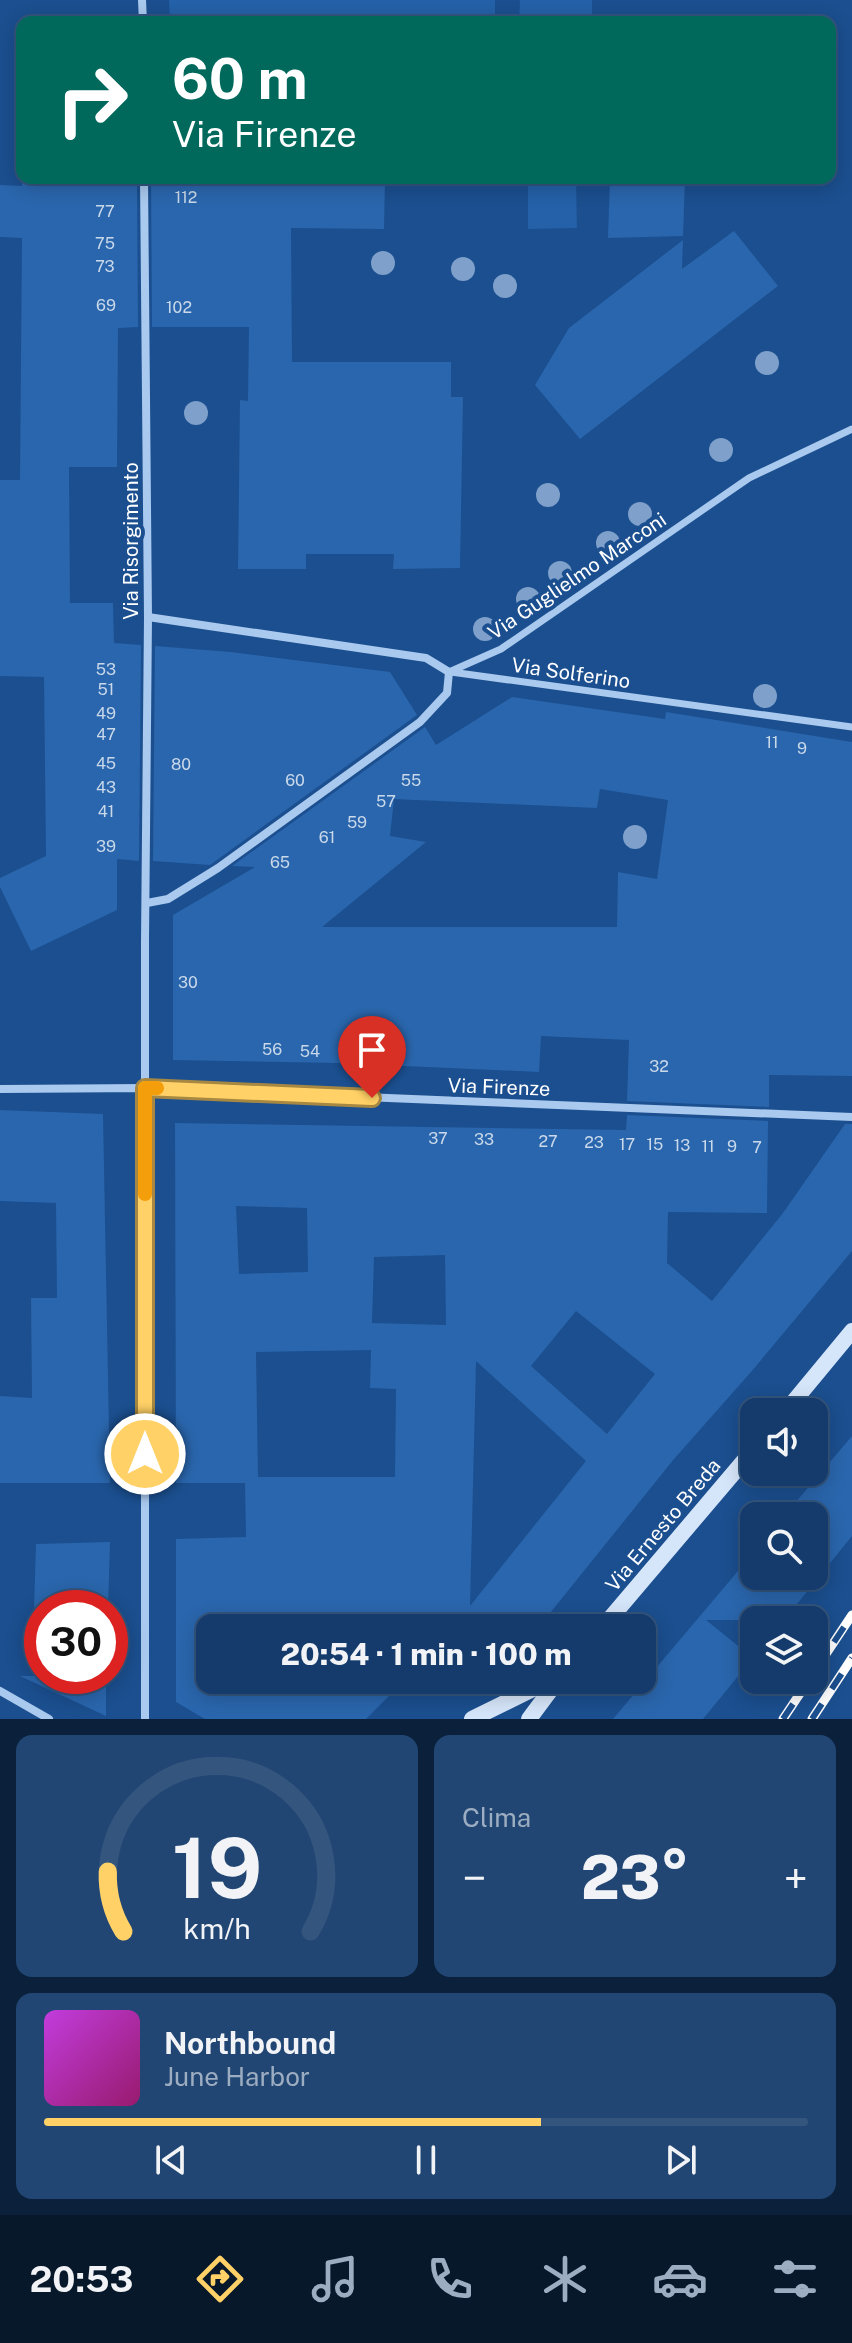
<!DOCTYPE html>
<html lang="it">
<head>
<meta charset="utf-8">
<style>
  :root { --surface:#143b6b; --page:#214673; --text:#f1f3f6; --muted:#9dadc1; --line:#33557e; --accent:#ffd166 }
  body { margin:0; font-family:"Public Sans",sans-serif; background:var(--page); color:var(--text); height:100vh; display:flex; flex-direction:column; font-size:30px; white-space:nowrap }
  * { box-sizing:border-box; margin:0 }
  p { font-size:26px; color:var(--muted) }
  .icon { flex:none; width:44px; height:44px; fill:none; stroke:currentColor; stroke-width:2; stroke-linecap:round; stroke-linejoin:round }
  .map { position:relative; height:1719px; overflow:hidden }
  .panel { display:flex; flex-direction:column; gap:16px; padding:16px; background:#0b203b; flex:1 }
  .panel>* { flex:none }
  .guide { position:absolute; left:16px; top:16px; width:820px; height:168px; border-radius:16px; box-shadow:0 4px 20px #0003,0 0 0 2px var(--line); background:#00695c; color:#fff; overflow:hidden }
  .tools { position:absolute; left:740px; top:1398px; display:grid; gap:16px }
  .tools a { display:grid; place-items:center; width:88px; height:88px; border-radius:16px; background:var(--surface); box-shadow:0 4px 20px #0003,0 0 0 2px var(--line); font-size:40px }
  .speed { position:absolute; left:24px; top:1590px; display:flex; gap:16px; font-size:40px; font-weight:700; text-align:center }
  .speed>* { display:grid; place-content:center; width:104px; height:104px; border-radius:50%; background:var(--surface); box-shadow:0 4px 20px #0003,0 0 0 2px var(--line); line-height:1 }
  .speed .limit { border:12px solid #d22; background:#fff; color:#111 }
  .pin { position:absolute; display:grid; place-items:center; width:68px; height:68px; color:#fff; margin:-82px -34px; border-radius:50% 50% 50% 0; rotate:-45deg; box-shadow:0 0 8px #0007 }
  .pin .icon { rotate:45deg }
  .me { position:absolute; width:88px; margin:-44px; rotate:0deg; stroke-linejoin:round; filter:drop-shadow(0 0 6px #0008) }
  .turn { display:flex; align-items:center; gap:28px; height:168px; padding:0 24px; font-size:36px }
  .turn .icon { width:104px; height:104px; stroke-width:2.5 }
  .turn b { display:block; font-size:56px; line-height:68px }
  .big { font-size:60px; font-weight:800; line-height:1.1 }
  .panel .card { flex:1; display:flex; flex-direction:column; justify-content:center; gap:12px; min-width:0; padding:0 28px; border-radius:16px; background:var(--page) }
  .panel .dial { align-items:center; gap:0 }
  .dial svg { height:208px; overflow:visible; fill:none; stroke:var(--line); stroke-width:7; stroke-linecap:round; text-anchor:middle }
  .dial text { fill:var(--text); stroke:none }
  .song { display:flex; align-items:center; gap:24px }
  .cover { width:96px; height:96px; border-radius:12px; background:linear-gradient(135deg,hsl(290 70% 55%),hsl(320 70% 35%)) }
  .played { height:8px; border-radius:4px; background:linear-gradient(90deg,var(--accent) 65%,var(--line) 65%) }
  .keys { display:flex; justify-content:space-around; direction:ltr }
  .heat { display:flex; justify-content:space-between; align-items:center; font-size:44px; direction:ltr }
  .panel .tiles { flex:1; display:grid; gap:16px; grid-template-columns:1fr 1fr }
  .card:last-child { grid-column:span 2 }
  .trip { position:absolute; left:196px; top:1614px; width:460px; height:80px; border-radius:16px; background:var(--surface); box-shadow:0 4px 20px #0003,0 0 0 2px var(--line); font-weight:800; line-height:80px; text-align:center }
  .menu { display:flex; height:128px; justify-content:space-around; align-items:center; background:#08182b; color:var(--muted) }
  .menu .icon { width:56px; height:56px }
  .menu .selected { color:var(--accent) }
  .menu b { font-size:36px; color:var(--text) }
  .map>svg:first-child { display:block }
  .green { fill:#2461a8 }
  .building { fill:#2a66ad; fill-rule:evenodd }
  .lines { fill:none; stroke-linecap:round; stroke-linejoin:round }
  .pedestrian { stroke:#a9c9ee; stroke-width:7 }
  .minor { stroke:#a9c9ee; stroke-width:8 }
  .secondary { stroke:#d6e6fa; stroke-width:16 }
  .rail-casing { stroke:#fff; stroke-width:9 }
  .rail { stroke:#1b4f8f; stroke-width:6; stroke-dasharray:18; stroke-linecap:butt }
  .tree { fill:#7ea0ca }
  .route-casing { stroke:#a68842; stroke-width:20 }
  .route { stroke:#ffd166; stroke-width:14 }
  .slow { stroke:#f59e0b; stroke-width:14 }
  .labels { text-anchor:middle; stroke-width:8; stroke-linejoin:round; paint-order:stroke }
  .number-label { font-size:16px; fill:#cad9ea }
  .street-label { font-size:20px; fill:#fff; stroke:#1b4f8f }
</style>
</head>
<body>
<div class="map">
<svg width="852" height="1719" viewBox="0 0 852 1719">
  <rect width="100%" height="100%" fill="#1b4f8f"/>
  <g class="green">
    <polygon points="169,0 495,0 495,22 170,22"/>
    <polygon points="520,0 592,0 592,22 519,22"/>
    <polygon points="528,178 576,178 577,228 528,229"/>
  </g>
  <g class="building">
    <polygon points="22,178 137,178 138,327 118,328 117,467 69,467 70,603 113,603 114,643 141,645 139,861 117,859 117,910 31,951 0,887 0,878 46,856 44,677 0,676 0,480 20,480 22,238 0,237 0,185 22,186"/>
    <polygon points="151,178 385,178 384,229 291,228 292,362 451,362 451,397 463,397 460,568 393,569 394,554 306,554 306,569 238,569 240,400 248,401 249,327 152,327"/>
    <polygon points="610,178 685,178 683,236 608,238"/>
    <polygon points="734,231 778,286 580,439 535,385 569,328 683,240 682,269"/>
    <polygon points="155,646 231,652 390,672 417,715 210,865 153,861"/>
    <path d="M512,697l153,22 1,-7 186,30v334l-83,-1v32l-142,-6 2,-61 -88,-4 -2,36 -202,-9 -164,-3v-145l82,-48 -23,-1 193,-139 11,18zM600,789l68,11 -11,79 -39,-7 -1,55h-295l104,-85 -36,-6 4,-37 203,9z"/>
    <polygon points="0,1110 103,1114 110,1483 0,1483 0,1396 32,1398 31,1298 57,1298 56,1203 0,1201"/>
    <path d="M627,1115l141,6 -1,92 -99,-1 -1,51 45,38 71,-88 62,-89h7v127l-101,121 -77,87 -136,169h-174l13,-13 -118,-1v14h-49v52h195l-39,39h-161l-29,-17v-163l70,-2 -1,-54h-69l-1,-360 451,7zM236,1206l71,2 1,64 -69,2zM445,1255l1,70 -74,-2 2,-66zM576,1311l79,63 -48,60 -76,-68zM371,1350l-1,38 26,1 -1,88h-137l-2,-125zM476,1361l110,100 -116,145 5,-202z"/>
    <polygon points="852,1436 852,1536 784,1620 706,1620 753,1658 703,1719 613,1719 754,1552 754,1576 814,1576 814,1516 784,1516"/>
    <polygon points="110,1542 108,1608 34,1608 36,1544"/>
    <polygon points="20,1676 106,1676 106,1716"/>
  </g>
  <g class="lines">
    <g class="pedestrian">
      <polyline points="449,672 501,649 749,478 852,429"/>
      <polyline points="451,672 852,727"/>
    </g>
    <g class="minor">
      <polyline points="142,0 143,22"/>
      <polyline points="144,178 148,617 145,941 145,1719"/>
      <polyline points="147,903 168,899 218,868 420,722 447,693 449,672 426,658 148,617"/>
      <polyline points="0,1089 145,1088 852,1117"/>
      <polyline points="0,1691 49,1719"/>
    </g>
    <g class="secondary">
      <polyline points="785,1412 852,1331"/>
      <polyline points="602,1628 754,1449"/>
      <polyline points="472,1719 551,1680"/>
      <polyline points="529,1719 558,1680"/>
    </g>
    <defs>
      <g id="rail">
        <polyline points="814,1672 852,1615"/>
        <polyline points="783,1719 809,1680"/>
        <polyline points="812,1719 852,1658"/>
      </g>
    </defs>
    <use href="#rail" class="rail-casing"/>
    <use href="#rail" class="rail"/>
  </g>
  <g class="tree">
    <circle cx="383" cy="263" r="12"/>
    <circle cx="463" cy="269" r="12"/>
    <circle cx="505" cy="286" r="12"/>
    <circle cx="767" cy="363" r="12"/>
    <circle cx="196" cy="413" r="12"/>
    <circle cx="721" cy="450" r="12"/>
    <circle cx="548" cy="495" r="12"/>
    <circle cx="640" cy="514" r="12"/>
    <circle cx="608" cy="543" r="12"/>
    <circle cx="560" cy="573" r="12"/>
    <circle cx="528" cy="599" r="12"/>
    <circle cx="485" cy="629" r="12"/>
    <circle cx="765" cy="696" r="12"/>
    <circle cx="635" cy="837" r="12"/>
  </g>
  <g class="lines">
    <defs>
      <polyline id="route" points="145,1454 145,1088 372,1098"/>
    </defs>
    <use href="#route" class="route-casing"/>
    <use href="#route" class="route"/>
    <polyline class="slow" points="145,1194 145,1088 157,1088"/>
  </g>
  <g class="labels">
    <g class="number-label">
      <text x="186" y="203">112</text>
      <text x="105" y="217">77</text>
      <text x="105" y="249">75</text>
      <text x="105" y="272">73</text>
      <text x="106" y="311">69</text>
      <text x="179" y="313">102</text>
      <text x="106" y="675">53</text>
      <text x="106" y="695">51</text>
      <text x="106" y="719">49</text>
      <text x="106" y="740">47</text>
      <text x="772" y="748">11</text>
      <text x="802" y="754">9</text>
      <text x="106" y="769">45</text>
      <text x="181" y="770">80</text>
      <text x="295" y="786">60</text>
      <text x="411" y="786">55</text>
      <text x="106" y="793">43</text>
      <text x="386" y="807">57</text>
      <text x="106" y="817">41</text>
      <text x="357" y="828">59</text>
      <text x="327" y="843">61</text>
      <text x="106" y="852">39</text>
      <text x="280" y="868">65</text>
      <text x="188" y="988">30</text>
      <text x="272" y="1055">56</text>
      <text x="310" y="1057">54</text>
      <text x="659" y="1072">32</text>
      <text x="438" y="1144">37</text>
      <text x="484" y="1145">33</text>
      <text x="548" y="1147">27</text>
      <text x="594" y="1148">23</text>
      <text x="627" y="1150">17</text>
      <text x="655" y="1150">15</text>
      <text x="682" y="1151">13</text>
      <text x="708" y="1152">11</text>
      <text x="732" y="1152">9</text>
      <text x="757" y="1153">7</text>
    </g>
    <g class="street-label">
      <text transform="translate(131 541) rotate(-90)" y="7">Via Risorgimento</text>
      <text transform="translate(577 576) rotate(-34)" y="7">Via Guglielmo Marconi</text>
      <text transform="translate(571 673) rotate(8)" y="7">Via Solferino</text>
      <text transform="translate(499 1087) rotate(2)" y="7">Via Firenze</text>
      <text transform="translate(663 1525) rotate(-50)" y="7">Via Ernesto Breda</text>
    </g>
  </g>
</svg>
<div class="tools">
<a><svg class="icon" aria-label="sound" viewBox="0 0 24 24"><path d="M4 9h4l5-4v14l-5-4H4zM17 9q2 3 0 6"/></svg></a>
<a><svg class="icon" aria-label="search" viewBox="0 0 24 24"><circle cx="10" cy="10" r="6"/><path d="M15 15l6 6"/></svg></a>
<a><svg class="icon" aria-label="layers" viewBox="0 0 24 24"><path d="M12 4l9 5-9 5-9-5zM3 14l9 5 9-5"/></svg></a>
</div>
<div class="speed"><div class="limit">30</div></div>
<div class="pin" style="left:372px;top:1098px;background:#d93025"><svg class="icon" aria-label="arrive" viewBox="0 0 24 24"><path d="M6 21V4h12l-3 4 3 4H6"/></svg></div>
<svg class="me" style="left:145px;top:1454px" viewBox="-20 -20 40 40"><circle r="17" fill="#ffd166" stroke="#fff" stroke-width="3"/><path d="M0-11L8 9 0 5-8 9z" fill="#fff"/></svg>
<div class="trip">20:54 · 1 min · 100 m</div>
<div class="guide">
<div class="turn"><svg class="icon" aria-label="right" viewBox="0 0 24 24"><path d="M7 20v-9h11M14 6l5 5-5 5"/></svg><div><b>60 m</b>Via Firenze</div></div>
</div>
</div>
<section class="panel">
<div class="tiles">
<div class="card dial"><svg viewBox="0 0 100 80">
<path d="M14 69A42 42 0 1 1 86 69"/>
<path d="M14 69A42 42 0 0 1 8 46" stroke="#ffd166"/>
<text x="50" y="56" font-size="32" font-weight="700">19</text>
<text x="50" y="72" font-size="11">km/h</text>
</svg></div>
<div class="card"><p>Clima</p>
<div class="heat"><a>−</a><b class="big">23°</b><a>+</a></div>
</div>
<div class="card">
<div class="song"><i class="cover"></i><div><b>Northbound</b><p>June Harbor</p></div></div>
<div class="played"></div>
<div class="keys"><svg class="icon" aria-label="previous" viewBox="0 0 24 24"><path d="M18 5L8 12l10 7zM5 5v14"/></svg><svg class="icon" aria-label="pause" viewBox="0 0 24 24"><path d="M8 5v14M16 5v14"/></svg><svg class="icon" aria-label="next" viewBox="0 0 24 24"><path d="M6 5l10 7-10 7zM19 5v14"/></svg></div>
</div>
</div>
</section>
<nav class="menu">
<b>20:53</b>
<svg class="icon selected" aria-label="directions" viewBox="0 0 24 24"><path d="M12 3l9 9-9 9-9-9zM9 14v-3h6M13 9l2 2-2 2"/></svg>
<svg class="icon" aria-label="music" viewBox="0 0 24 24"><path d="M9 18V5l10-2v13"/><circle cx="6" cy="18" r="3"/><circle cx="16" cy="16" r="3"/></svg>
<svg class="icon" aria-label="phone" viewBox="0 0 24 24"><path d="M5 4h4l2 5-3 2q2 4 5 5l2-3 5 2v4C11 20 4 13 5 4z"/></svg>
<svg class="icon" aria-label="climate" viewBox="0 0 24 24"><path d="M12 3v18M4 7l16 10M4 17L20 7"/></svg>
<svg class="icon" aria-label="car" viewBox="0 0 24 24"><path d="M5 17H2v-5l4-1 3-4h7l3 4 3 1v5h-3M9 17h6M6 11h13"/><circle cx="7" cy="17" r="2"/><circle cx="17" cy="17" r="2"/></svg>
<svg class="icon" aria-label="filters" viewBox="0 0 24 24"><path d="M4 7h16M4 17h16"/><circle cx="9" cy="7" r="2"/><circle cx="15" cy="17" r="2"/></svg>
</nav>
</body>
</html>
